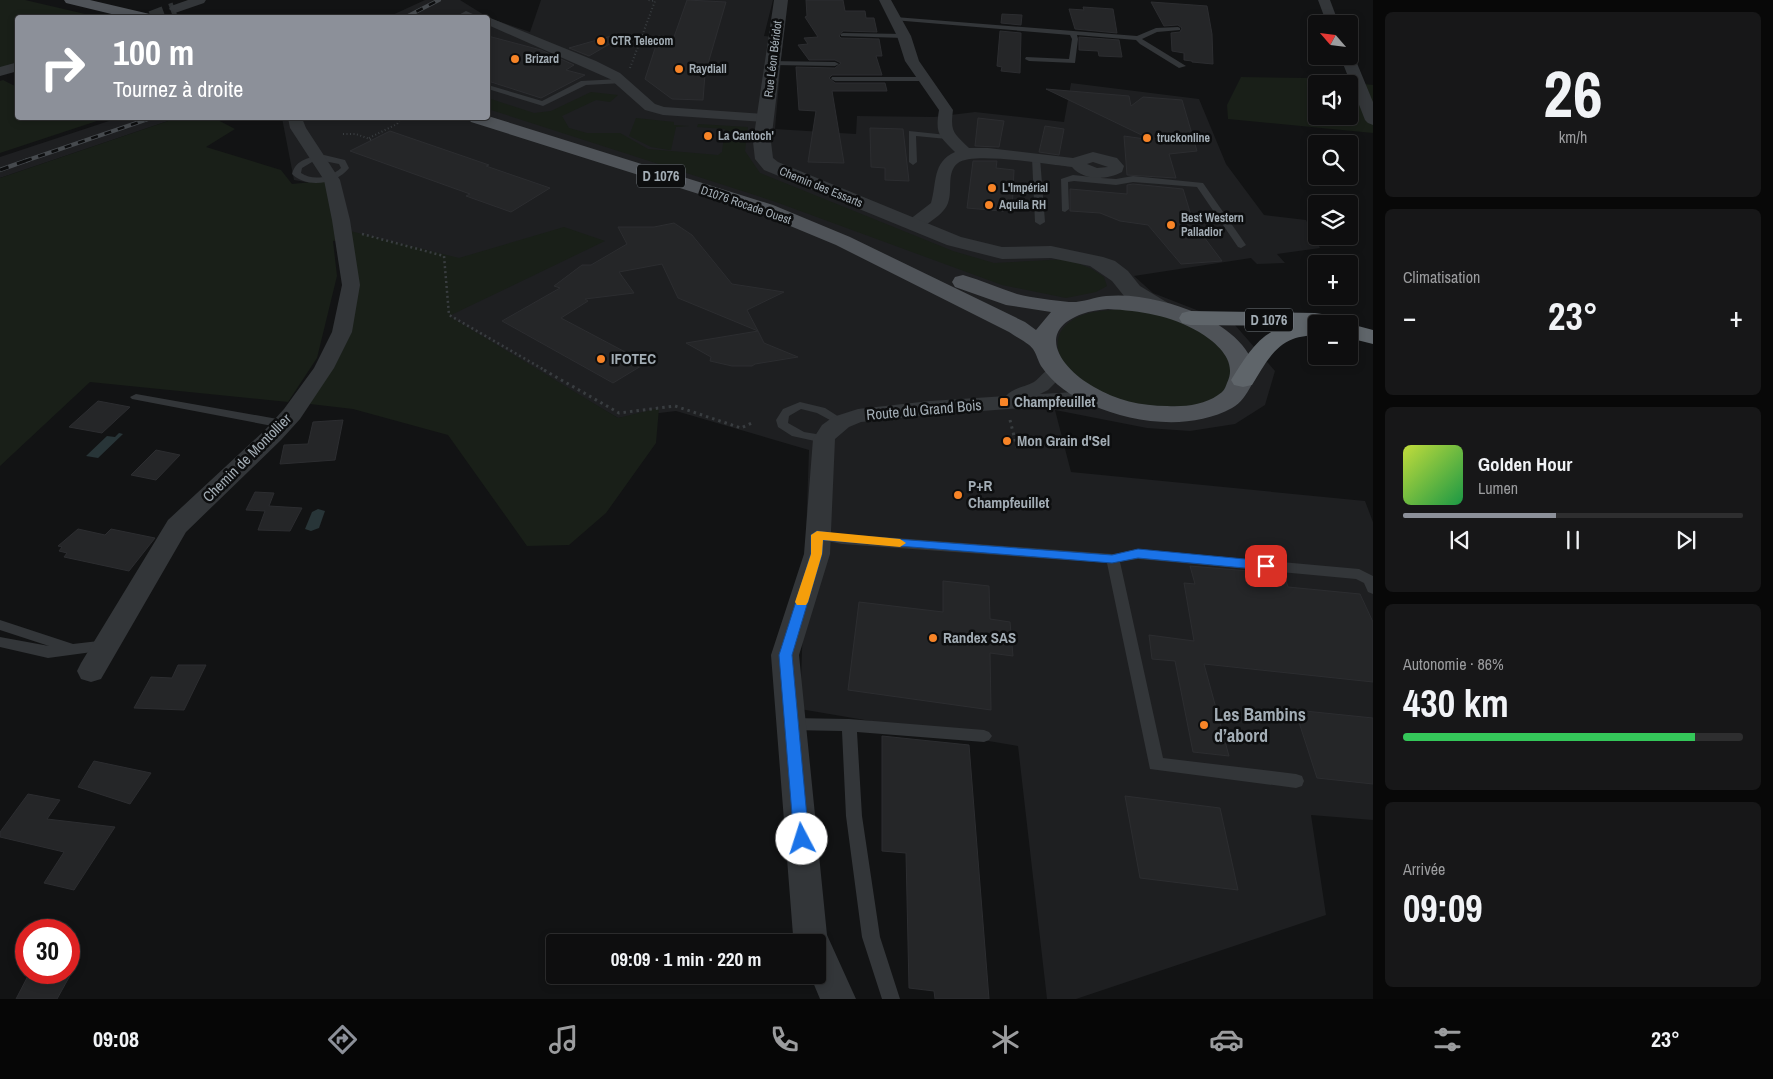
<!DOCTYPE html>
<html lang="fr">
<head>
<meta charset="utf-8">
<style>
  :root { --surface:#0e0e0f; --page:#171718; --text:#f1f3f6; --muted:#9b9c9e; --line:#2e2e2f; --accent:#8c9099 }
  body { margin:0; font-family:"Archivo Narrow",sans-serif; background:var(--page); color:var(--text); height:100vh; display:flex; flex-direction:column; font-size:19px; white-space:nowrap }
  * { box-sizing:border-box; margin:0 }
  p { font-size:16px; color:var(--muted) }
  .icon { flex:none; width:28px; height:28px; fill:none; stroke:currentColor; stroke-width:2; stroke-linecap:round; stroke-linejoin:round }
  .map { position:relative; flex:1; overflow:hidden }
  .panel { display:flex; flex-direction:column; gap:12px; padding:12px; background:#080808; width:400px }
  .panel>* { flex:none }
  .guide { position:absolute; left:15px; top:15px; width:475px; height:105px; border-radius:5px; box-shadow:0 2px 8px #0003,0 0 0 1px var(--line); background:#8c9099; color:#fff; overflow:hidden }
  .needle { width:32px; rotate:298deg }
  .fabs { position:absolute; left:1308px; top:15px; display:grid; gap:10px }
  .fabs a { display:grid; place-items:center; width:50px; height:50px; border-radius:5px; background:var(--surface); box-shadow:0 2px 8px #0003,0 0 0 1px var(--line); font-size:25px }
  .speed { position:absolute; left:15px; top:919px; display:flex; gap:10px; font-size:25px; font-weight:700; text-align:center }
  .speed>* { display:grid; place-content:center; width:65px; height:65px; border-radius:50%; background:var(--surface); box-shadow:0 2px 8px #0003,0 0 0 1px var(--line); line-height:1 }
  .speed .limit { border:8px solid #d22; background:#fff; color:#111 }
  .pin { position:absolute; display:grid; place-items:center; width:42px; height:42px; color:#fff; margin:-21px; border-radius:10px; box-shadow:0 2px 8px #0006 }
  .me { position:absolute; width:55px; margin:-28px; rotate:355deg; stroke-linejoin:round; filter:drop-shadow(0 0 4px #0008) }
  .turn { display:flex; align-items:center; gap:18px; height:105px; padding:0 15px; font-size:22px }
  .turn .icon { width:65px; height:65px; stroke-width:2.5 }
  .turn b { display:block; font-size:35px; line-height:42px }
  .big { font-size:38px; font-weight:700; line-height:1.1 }
  .panel .card { flex:1; display:flex; flex-direction:column; justify-content:center; gap:8px; min-width:0; padding:0 18px; border-radius:8px; background:var(--page) }
  .panel .dial { align-items:center; gap:0 }
  .dial b { font-size:65px; line-height:1 }
  .song { display:flex; align-items:center; gap:15px }
  .cover { width:60px; height:60px; border-radius:8px; background:linear-gradient(135deg,hsl(70 70% 55%),hsl(140 70% 35%)) }
  .played { height:5px; border-radius:2px; background:linear-gradient(90deg,var(--accent) 45%,var(--line) 45%) }
  .keys { display:flex; justify-content:space-around; direction:ltr }
  .heat { display:flex; justify-content:space-between; align-items:center; font-size:28px; direction:ltr }
  .charge { height:8px; border-radius:4px; background:linear-gradient(90deg,#34c759 86%,var(--line) 0) }
  .trip { position:absolute; left:546px; top:934px; width:280px; height:50px; border-radius:5px; background:var(--surface); box-shadow:0 2px 8px #0003,0 0 0 1px var(--line); font-weight:700; line-height:50px; text-align:center }
  .tabs { display:flex; height:80px; justify-content:space-around; align-items:center; background:#060606; color:var(--muted) }
  .tabs .icon { width:35px; height:35px }
  .tabs .active { color:var(--accent) }
  .tabs b { font-size:22px; color:var(--text) }
  main { display:flex; flex:1; min-height:0 }
  .map>svg:first-child { display:block }
  .built { fill:#1e1f21 }
  .green { fill:#191f18; fill-rule:evenodd }
  .water { fill:#283538 }
  .building { fill:#252628; stroke:#2c2d30 }
  .lines { fill:none; stroke-linecap:round; stroke-linejoin:round }
  .minor-tunnel { stroke:#2f3234; stroke-width:14; stroke-dasharray:14 7; stroke-linecap:butt }
  .path-far2 { stroke:#393d40; stroke-width:2; stroke-dasharray:1 2.5; stroke-linecap:butt }
  .path-far1 { stroke:#393d40; stroke-width:2.5; stroke-dasharray:2 3; stroke-linecap:butt }
  .path { stroke:#393d40; stroke-width:3; stroke-dasharray:2.5 4; stroke-linecap:butt }
  .service { fill:#333639; fill-rule:evenodd }
  .minor { fill:#333639; fill-rule:evenodd }
  .tertiary { fill:#333639; fill-rule:evenodd }
  .primary { fill:#4f5358; fill-rule:evenodd }
  .motorway { fill:#5f656a; fill-rule:evenodd }
  .rail-far1-casing { stroke:#464a4e; stroke-width:4 }
  .rail-casing { stroke:#464a4e; stroke-width:4.5 }
  .rail-far1 { stroke:#0d0e0f; stroke-width:2.5; stroke-dasharray:7; stroke-linecap:butt }
  .rail { stroke:#0d0e0f; stroke-width:3; stroke-dasharray:9; stroke-linecap:butt }
  .route { fill:#1a73e8; stroke:#114b97 }
  .slow { fill:#f59e0b }
  .poi-dot { fill:#f78427; stroke:#0d0e0f; stroke-width:2 }
  .labels { text-anchor:middle; stroke-width:5; stroke-linejoin:round; paint-order:stroke }
  .far-poi-label { font-size:12px; font-weight:bold; fill:#a3adb5; stroke:#0d0e0f; text-anchor:start }
  .far-street-label { font-size:12px; fill:#a3adb5; stroke:#0d0e0f }
  .shield { fill:#0d0e0f; stroke:#767d83; stroke-width:1 }
  .shield-label { font-size:14px; font-weight:bold; fill:#a3adb5 }
  .poi-label { font-size:15px; font-weight:bold; fill:#a3adb5; stroke:#0d0e0f; text-anchor:start }
  .street-label { font-size:15px; fill:#a3adb5; stroke:#0d0e0f }
  .near-poi-label { font-size:18px; font-weight:bold; fill:#a3adb5; stroke:#0d0e0f; text-anchor:start }
</style>
</head>
<body>
<main>
<div class="map">
<svg width="1373" height="999" viewBox="0 0 1373 999">
  <rect width="100%" height="100%" fill="#121314"/>
  <g class="built">
    <polygon points="425,0 460,0 489,18 530,32 541,0 773,0 764,36 783,38 775,129 856,134 857,116 934,117 975,112 1064,122 1071,83 1199,99 1226,164 1264,215 1306,220 1320,248 1277,254 1285,263 1257,264 1251,258 1134,276 1153,293 1235,325 1275,371 1265,405 1235,424 1190,431 1147,428 1055,410 1071,472 1365,501 1373,522 1373,820 1311,815 1326,915 1076,999 1047,999 1018,746 800,709 809,450 676,411 618,418 440,316 336,229 317,184 294,180 282,118 488,118 488,18 388,17"/>
    <polygon points="118,118 177,118 0,178 0,157"/>
  </g>
  <g class="green">
    <polygon points="0,0 25,0 98,17 18,18 17,62 0,68"/>
    <path d="M1241,77l65,1 67,7v48l-145,-14 -1,-14zM1316,84h33v32h-33z"/>
    <polygon points="3,80 17,87 18,118 106,118 0,153 0,81"/>
    <polygon points="591,92 618,95 610,102 596,100 562,116 569,128 587,133 620,133 648,149 718,155 722,152 725,129 697,127 698,124 748,127 745,151 760,173 953,251 994,263 1068,259 1092,269 1104,277 1107,286 1096,292 1066,298 1002,285 773,201 488,109 488,98 534,113 551,111"/>
    <polygon points="177,118 214,118 235,129 206,147 281,170 292,184 332,180 342,229 459,258 564,227 605,241 449,316 618,418 659,408 656,443 606,513 569,545 527,546 448,435 353,409 310,404 350,322 344,240 333,241 337,276 317,358 288,402 90,382 0,466 0,178"/>
    <polygon points="636,118 674,122 674,125 689,126 676,127 671,150 669,150 651,147 629,136"/>
    <path d="M1119,309c44,3 93,15 114,57l-9,27c-6,3 -11,7 -17,9 -39,14 -91,2 -124,-20 -25,-17 -39,-49 -5,-65 13,-6 27,-6 41,-8z"/>
  </g>
  <g class="water">
    <polygon points="119,433 123,434 98,458 86,456 107,436 115,437"/>
    <polygon points="318,509 325,511 319,528 311,531 305,529 312,512"/>
  </g>
  <g class="building">
    <polygon points="687,0 726,2 705,74 703,100 672,99 645,79 659,36 674,37"/>
    <polygon points="806,0 843,0 845,11 865,11 866,18 874,18 877,32 843,31 839,36 841,38 879,39 882,56 876,56 882,75 832,75 829,78 835,83 885,83 887,91 832,91 844,163 808,162 816,111 799,110 796,67 835,68 841,63 835,60 809,60 798,45 808,44 804,38 818,37 805,17 807,16"/>
    <polygon points="1151,2 1207,6 1212,34 1213,64 1192,62 1192,61 1184,60 1184,53 1172,51 1171,33 1180,32 1182,28 1178,25 1164,26"/>
    <polygon points="1083,7 1113,9 1117,33 1075,29 1069,9 1084,10"/>
    <polygon points="1002,14 1022,15 1021,25 1001,23"/>
    <polygon points="1000,31 1021,33 1020,73 1001,71 1002,67 997,66"/>
    <polygon points="488,36 541,50 574,65 566,70 585,75 541,98 488,81"/>
    <polygon points="611,36 613,42 589,56 569,48"/>
    <polygon points="1079,37 1119,40 1122,57 1099,56 1098,51 1079,50"/>
    <polygon points="1046,89 1129,96 1131,106 1143,97 1182,100 1197,151 1169,154 1176,178 1127,175 1124,136 1152,140"/>
    <polygon points="978,118 1004,121 999,147 975,146"/>
    <polygon points="1045,126 1064,129 1059,155 1039,152"/>
    <polygon points="870,128 903,129 909,181 885,180 885,168 871,167"/>
    <polygon points="390,131 489,165 486,166 550,188 511,212 466,196 470,194 350,151"/>
    <polygon points="973,161 997,161 996,168 1014,170 1012,212 967,208"/>
    <polygon points="1133,184 1183,189 1190,212 1204,237 1222,261 1181,264 1148,225 1120,221 1100,213 1070,211 1070,189 1127,194 1127,185"/>
    <polygon points="674,223 692,235 732,284 784,292 747,310 758,331 678,298 662,264 619,272 634,293 585,299 588,301 561,318 646,363 613,383 502,321 560,288 554,286 582,265 591,265 627,244 618,227 654,227"/>
    <polygon points="758,331 764,343 798,357 755,364 752,366 732,366 710,361 711,357 686,343"/>
    <polygon points="98,401 130,407 102,433 69,427"/>
    <polygon points="343,420 335,460 280,464 284,445 308,444 313,422"/>
    <polygon points="156,450 180,455 156,480 131,475"/>
    <polygon points="255,492 274,493 269,506 302,508 290,531 258,530 265,511 246,510"/>
    <polygon points="78,529 105,535 111,529 155,538 129,571 64,557 67,553 59,551 62,547 58,546"/>
    <polygon points="1190,566 1284,574 1288,587 1360,594 1373,622 1373,682 1204,664 1229,756 1193,752 1175,661 1152,659 1149,635 1194,641 1184,583 1195,584"/>
    <polygon points="943,581 989,586 990,619 1010,622 1013,656 990,653 991,710 848,690 859,602 943,612"/>
    <polygon points="178,665 206,665 184,710 134,708 151,677 172,678"/>
    <polygon points="1295,710 1373,718 1373,784 1317,778"/>
    <polygon points="882,736 969,745 989,999 935,999 934,991 909,988 906,853 882,851"/>
    <polygon points="94,761 151,773 130,804 78,787"/>
    <polygon points="28,794 60,800 47,819 115,827 74,890 44,883 64,852 0,837 0,832"/>
    <polygon points="1125,796 1220,808 1238,890 1140,878"/>
    <polygon points="30,972 72,972 57,999 16,999"/>
  </g>
  <g class="lines">
    <polyline class="minor-tunnel" points="151,18 175,9"/>
    <g class="path-far2">
      <polyline points="630,68 655,1 648,0"/>
      <polyline points="343,134 356,134 372,140"/>
      <polyline points="369,138 397,124 401,118"/>
    </g>
    <polyline class="path-far1" points="362,234 444,256 449,315 546,371"/>
    <g class="path">
      <polyline points="544,370 619,413 675,406 741,428 752,423"/>
      <polyline points="1010,420 1017,448"/>
    </g>
    <g class="service">
      <polygon points="895,17 1137,36 1156,28 1178,27 1180,28 1180,30 1157,32 1142,39 1186,66 1179,68 1140,44 1136,40 1077,35 1078,39 1075,63 1029,61 1025,59 1026,57 1069,59 1072,39 1070,35 893,20 892,19"/>
      <polygon points="843,33 904,34 907,36 904,38 841,36 841,34"/>
      <polygon points="770,61 835,62 839,64 835,66 773,65 770,65"/>
      <polygon points="832,77 923,77 927,79 923,81 835,81 831,79"/>
      <polygon points="620,79 624,81 623,83 586,85 543,106 488,89 488,85 542,101 581,81"/>
      <polygon points="909,131 947,135 951,137 947,139 916,136 917,162 913,165 909,162"/>
      <path d="M324,155l21,5 4,8c-12,16 -42,21 -57,6 4,-15 18,-17 32,-19zM324,161l15,3 2,4c-11,10 -28,13 -40,5l1,-5 10,-6z"/>
      <polygon points="1036,155 1040,158 1045,222 1040,225 1035,222 1032,158"/>
      <polygon points="1096,170 1100,173 1101,178 1116,179 1133,176 1203,183 1246,245 1241,248 1238,247 1197,187 1133,182 1116,185 1074,181 1068,182 1069,209 1065,212 1062,211 1061,179 1073,175 1092,177 1092,173"/>
      <polygon points="136,394 283,420 289,424 283,428 132,399 130,397"/>
      <polygon points="800,402 825,408 847,422 841,426 817,413 801,409 789,416 788,423 804,432 828,436 830,439 824,443 792,436 778,427 776,420 783,409"/>
      <polygon points="817,531 842,534 1113,554 1138,549 1359,569 1373,576 1373,594 1368,592 1364,583 1356,579 1138,559 1120,562 1163,758 1296,774 1302,776 1304,781 1302,786 1296,788 1150,769 1107,563 842,544 812,538 811,535 812,532"/>
      <polygon points="0,620 73,644 107,640 112,641 114,645 112,649 107,650 48,658 0,647 0,637 49,646 0,630"/>
      <polygon points="791,718 849,719 984,730 989,732 992,736 989,740 984,742 857,732 862,816 880,937 900,999 882,999 862,937 846,816 842,731 791,730 786,728 783,724 786,720"/>
    </g>
    <g class="minor">
      <polygon points="188,0 206,0 204,3 175,13 169,9 171,6"/>
      <path d="M879,0h12l20,36 8,25 34,49c-3,23 1,23 16,38h19l85,10 20,-6 24,6 7,8 -2,6c-15,8 -38,9 -50,-5 -22,-2 -99,-16 -114,-4 -12,9 -5,27 -10,40 -3,8 -11,14 -18,19 -8,5 -12,8 -21,6l-3,-4 3,-4 22,-17c6,-20 1,-41 24,-51 -16,-16 -20,-18 -16,-42l-34,-49 -8,-25zM1093,162l15,5 -11,1 -10,-4z"/>
      <polygon points="1318,0 1330,0 1339,24 1327,24"/>
      <polygon points="466,11 482,18 453,18"/>
      <polygon points="488,17 596,61 620,73 655,104 664,107 765,114 770,115 772,118 770,121 765,122 663,115 645,110 610,79 488,25"/>
      <polygon points="1349,52 1354,56 1373,102 1373,125 1368,123 1365,120 1340,56 1349,56"/>
      <polygon points="18,62 18,71 0,76 0,67"/>
      <polygon points="288,118 302,118 306,128 340,180 350,220 360,285 352,332 334,368 300,419 281,440 186,532 101,679 91,682 81,679 77,671 81,663 168,520 265,430 284,409 314,368 332,332 342,285 332,220 324,180 290,128"/>
      <path d="M1056,366l7,2 3,4 -18,18 -8,4 53,-3 8,1 3,5 -3,5 -171,13 -69,7 -12,5 -14,12 -5,115 -31,101 28,280 29,64h-36l-10,-24h8v-33h-22l-3,-7 -22,-280 33,-101 9,-115 9,-14 11,-8 25,-8 72,-8 76,-5c6,-8 19,-9 28,-14 8,-6 12,-14 22,-16z"/>
    </g>
    <polygon class="tertiary" points="774,0 788,0 771,142 773,158 778,162 961,237 1002,247 1051,246 1103,257 1115,261 1128,271 1140,286 1168,303 1171,308 1168,313 1160,315 1152,313 1124,296 1112,281 1090,266 1051,258 1002,259 947,245 764,170 755,159 753,142"/>
    <g class="primary">
      <polygon points="64,0 90,0 154,15 156,18 128,18 66,3"/>
      <path d="M488,116l285,89 77,32 175,85 11,8 15,-18 -45,-7 -51,-18 -3,-5 3,-5 8,-2c18,5 36,13 54,19 16,4 35,6 52,8 12,1 26,-5 37,-6 31,-3 65,6 93,18 25,12 66,39 52,72 -5,9 -10,17 -19,22 -42,23 -99,15 -140,-3 -20,-8 -39,-21 -51,-39 -3,-5 -4,-11 -8,-17 -4,-6 -17,-12 -24,-17l-173,-87 -77,-32 -288,-91 -3,-4h20zM1108,309c33,2 62,6 91,23 18,11 39,29 28,51 -2,6 -4,9 -9,12 -14,10 -34,12 -51,11 -26,0 -51,-6 -73,-19 -31,-17 -61,-55 -12,-73 8,-3 17,-4 26,-5z"/>
    </g>
    <path class="motorway" d="M1190,311l125,2 41,6 3,5 -1,2 15,4v14l-24,-6v-14h-33v10c-7,2 -16,2 -23,5 -21,8 -30,29 -41,46l-9,2 -9,-2 -3,-5c15,-23 27,-46 54,-54l-95,-1 -8,-2 -3,-5 3,-5z"/>
    <defs>
      <g id="rail-far1">
        <polyline points="404,18 439,0"/>
        <polyline points="25,161 151,118"/>
      </g>
      <polyline id="rail" points="0,170 28,160"/>
    </defs>
    <use href="#rail-far1" class="rail-far1-casing"/>
    <use href="#rail" class="rail-casing"/>
    <use href="#rail-far1" class="rail-far1"/>
    <use href="#rail" class="rail"/>
  </g>
  <polygon class="route" points="817,531 842,535 1112,555 1138,549 1266,561 1272,566 1266,570 1138,558 1112,563 823,540 822,554 792,655 809,839 807,844 802,846 796,844 794,839 779,655 811,554 811,535"/>
  <polygon class="slow" points="817,531 900,539 906,543 900,547 823,540 822,554 808,602 806,605 797,605 795,602 811,554 811,535"/>
  <g class="poi-dot">
    <circle cx="601" cy="41" r="5"/>
    <circle cx="515" cy="59" r="5"/>
    <circle cx="679" cy="69" r="5"/>
    <circle cx="708" cy="136" r="5"/>
    <circle cx="1147" cy="138" r="5"/>
    <circle cx="992" cy="188" r="5"/>
    <circle cx="989" cy="205" r="5"/>
    <circle cx="1171" cy="225" r="5"/>
    <circle cx="601" cy="359" r="5"/>
    <rect x="999" y="397" width="10" height="10" rx="2.5"/>
    <circle cx="1007" cy="441" r="5"/>
    <circle cx="958" cy="495" r="5"/>
    <circle cx="933" cy="638" r="5"/>
    <circle cx="1204" cy="725" r="5"/>
  </g>
  <g class="labels">
    <g class="far-poi-label">
      <text x="611" y="45">CTR Telecom</text>
      <text x="525" y="63">Brizard</text>
      <text x="689" y="73">Raydiall</text>
      <text x="718" y="140">La Cantoch'</text>
      <text x="1157" y="142">truckonline</text>
      <text x="1002" y="192">L'Impérial</text>
      <text x="999" y="209">Aquila RH</text>
      <text x="1181" y="222">Best Western<tspan x="1181" dy="14">Palladior</tspan></text>
    </g>
    <g class="far-street-label">
      <text transform="translate(773 59) rotate(-83)" y="4">Rue Léon Béridot</text>
      <text transform="translate(821 187) rotate(22)" y="4">Chemin des Essarts</text>
      <text transform="translate(746 205) rotate(19)" y="4">D1076 Rocade Ouest</text>
    </g>
    <g class="shield">
      <rect x="637" y="164.5" width="48" height="23" rx="4"/>
      <rect x="1245" y="308.5" width="48" height="23" rx="4"/>
    </g>
    <g class="shield-label">
      <text x="661" y="181">D 1076</text>
      <text x="1269" y="325">D 1076</text>
    </g>
    <g class="poi-label">
      <text x="611" y="364">IFOTEC</text>
      <text x="1014" y="407">Champfeuillet</text>
      <text x="1017" y="446">Mon Grain d'Sel</text>
      <text x="968" y="491">P+R<tspan x="968" dy="17">Champfeuillet</tspan></text>
      <text x="943" y="643">Randex SAS</text>
    </g>
    <g class="street-label">
      <text transform="translate(924 410) rotate(-5)" y="5">Route du Grand Bois</text>
      <text transform="translate(247 458) rotate(-45)" y="5">Chemin de Montollier</text>
    </g>
    <g class="near-poi-label">
      <text x="1214" y="721">Les Bambins<tspan x="1214" dy="21">d’abord</tspan></text>
    </g>
  </g>
</svg>
<div class="fabs">
<a><svg class="needle" viewBox="-14 -14 28 28"><path d="M0-13l5 13h-10z" fill="#e53935"/><path d="M0 13l5-13h-10z" fill="#9b9c9e"/></svg></a>
<a><svg class="icon" aria-label="sound" viewBox="0 0 24 24"><path d="M4 9h4l5-4v14l-5-4H4zM17 9q2 3 0 6"/></svg></a>
<a><svg class="icon" aria-label="search" viewBox="0 0 24 24"><circle cx="10" cy="10" r="6"/><path d="M15 15l6 6"/></svg></a>
<a><svg class="icon" aria-label="layers" viewBox="0 0 24 24"><path d="M12 4l9 5-9 5-9-5zM3 14l9 5 9-5"/></svg></a>
<a>+</a>
<a>−</a>
</div>
<div class="speed"><div class="limit">30</div></div>
<div class="pin" style="left:1266px;top:566px;background:#d93025"><svg class="icon" aria-label="arrive" viewBox="0 0 24 24"><path d="M6 21V4h12l-3 4 3 4H6"/></svg></div>
<svg class="me" style="left:802px;top:839px" viewBox="-20 -20 40 40"><circle r="19" fill="#fff"/><path d="M0-13L10 11 0 6-10 11z" fill="#1a73e8"/></svg>
<div class="trip">09:09 · 1 min · 220 m</div>
<div class="guide">
<div class="turn"><svg class="icon" aria-label="right" viewBox="0 0 24 24"><path d="M7 20v-9h11M14 6l5 5-5 5"/></svg><div><b>100 m</b>Tournez à droite</div></div>
</div>
</div>
<section class="panel">
<div class="card dial"><b>26</b><p>km/h</p></div>
<div class="card"><p>Climatisation</p>
<div class="heat"><a>−</a><b class="big">23°</b><a>+</a></div>
</div>
<div class="card">
<div class="song"><i class="cover"></i><div><b>Golden Hour</b><p>Lumen</p></div></div>
<div class="played"></div>
<div class="keys"><svg class="icon" aria-label="previous" viewBox="0 0 24 24"><path d="M18 5L8 12l10 7zM5 5v14"/></svg><svg class="icon" aria-label="pause" viewBox="0 0 24 24"><path d="M8 5v14M16 5v14"/></svg><svg class="icon" aria-label="next" viewBox="0 0 24 24"><path d="M6 5l10 7-10 7zM19 5v14"/></svg></div>
</div>
<div class="card"><p>Autonomie · 86%</p><b class="big">430 km</b><div class="charge"></div></div>
<div class="card"><p>Arrivée</p><b class="big">09:09</b></div>
</section>
</main>
<nav class="tabs">
<b>09:08</b>
<svg class="icon active" aria-label="directions" viewBox="0 0 24 24"><path d="M12 3l9 9-9 9-9-9zM9 14v-3h6M13 9l2 2-2 2"/></svg>
<svg class="icon" aria-label="music" viewBox="0 0 24 24"><path d="M9 18V5l10-2v13"/><circle cx="6" cy="18" r="3"/><circle cx="16" cy="16" r="3"/></svg>
<svg class="icon" aria-label="phone" viewBox="0 0 24 24"><path d="M5 4h4l2 5-3 2q2 4 5 5l2-3 5 2v4C11 20 4 13 5 4z"/></svg>
<svg class="icon" aria-label="climate" viewBox="0 0 24 24"><path d="M12 3v18M4 7l16 10M4 17L20 7"/></svg>
<svg class="icon" aria-label="car" viewBox="0 0 24 24"><path d="M5 17H2v-5l4-1 3-4h7l3 4 3 1v5h-3M9 17h6M6 11h13"/><circle cx="7" cy="17" r="2"/><circle cx="17" cy="17" r="2"/></svg>
<svg class="icon" aria-label="filters" viewBox="0 0 24 24"><path d="M4 7h16M4 17h16"/><circle cx="9" cy="7" r="2"/><circle cx="15" cy="17" r="2"/></svg>
<b>23°</b>
</nav>
</body>
</html>
